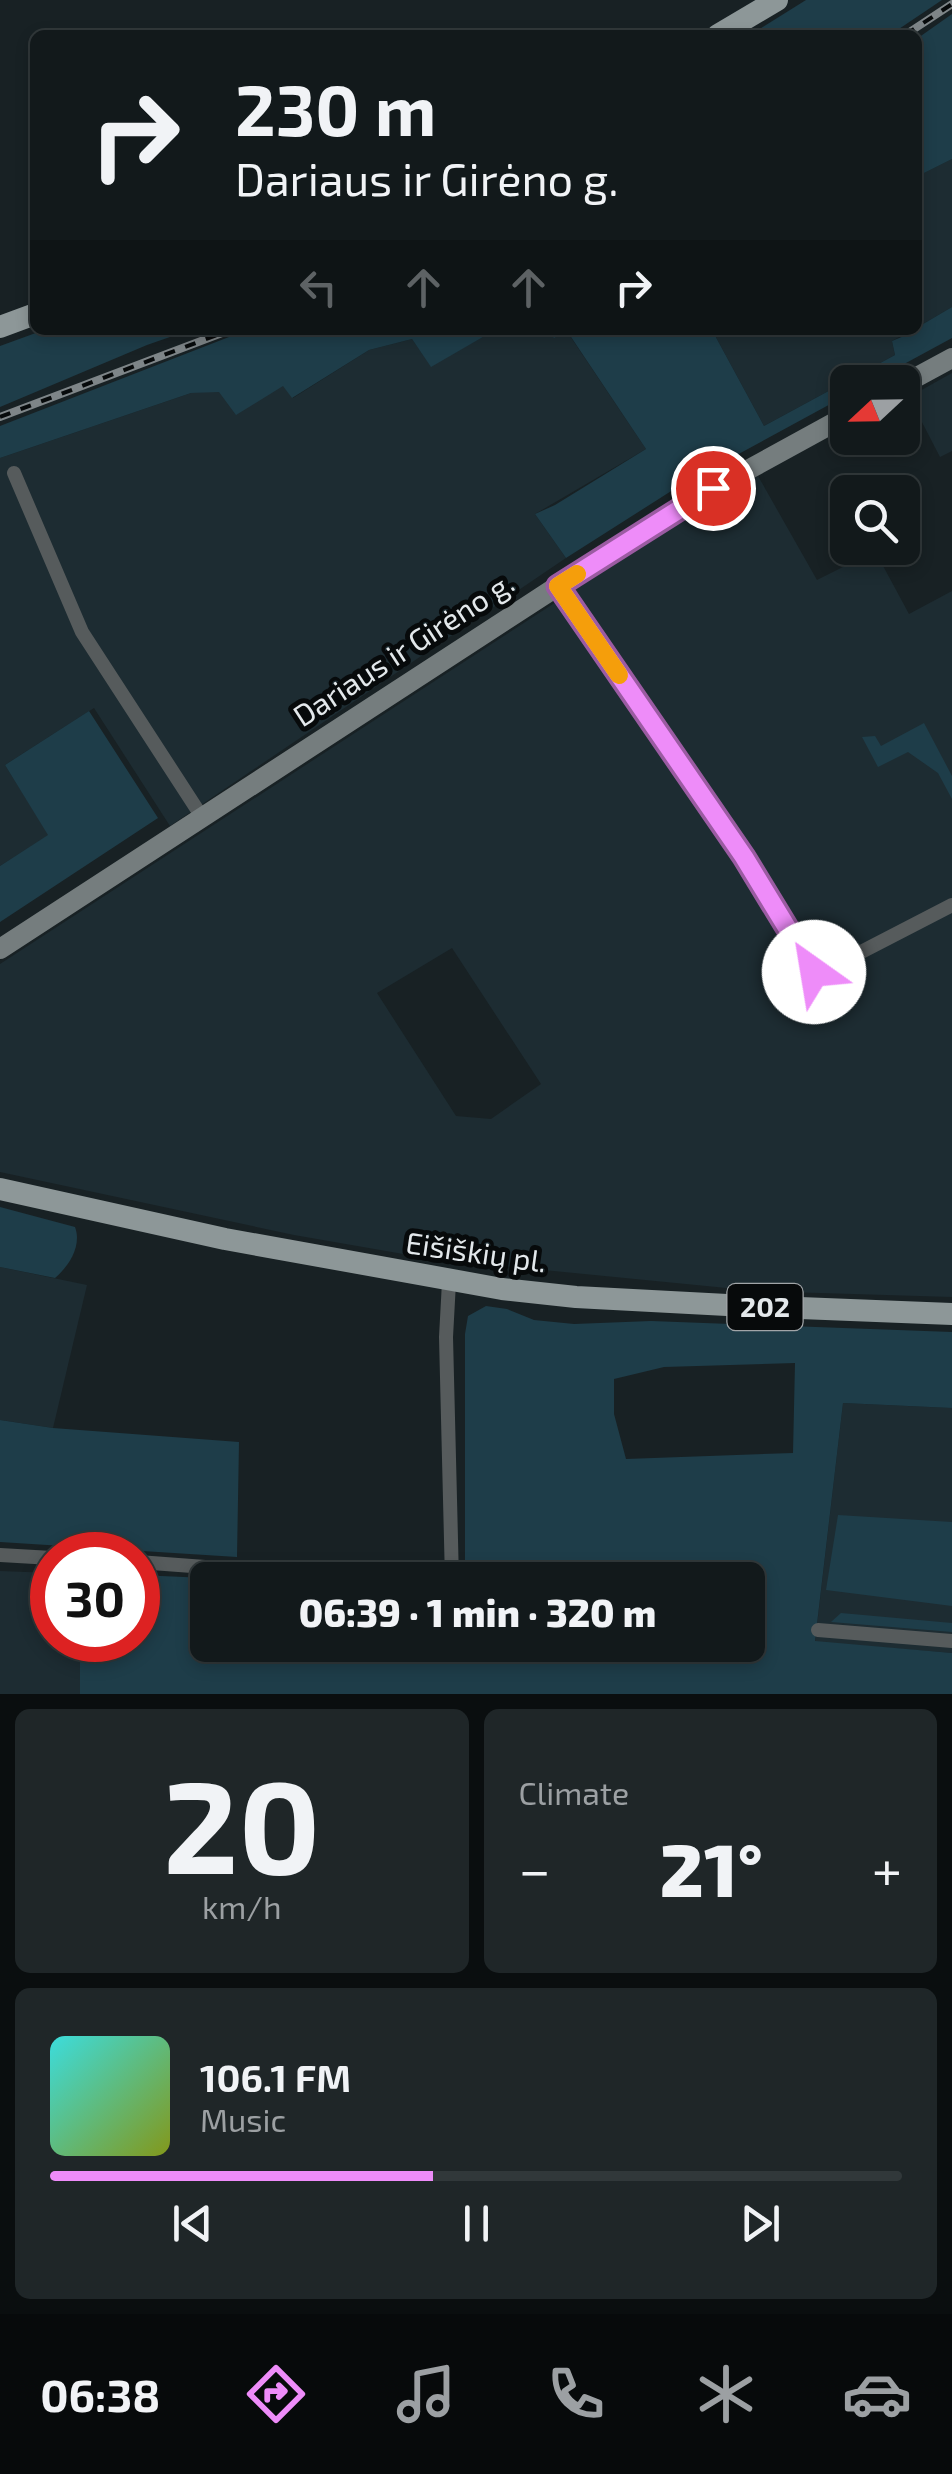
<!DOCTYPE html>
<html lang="en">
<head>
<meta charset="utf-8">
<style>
  :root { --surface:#12191b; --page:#1f2628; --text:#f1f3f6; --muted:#9ca0a3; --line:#31383a; --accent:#ee8cf9 }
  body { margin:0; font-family:"Exo 2",sans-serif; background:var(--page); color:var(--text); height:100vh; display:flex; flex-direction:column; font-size:38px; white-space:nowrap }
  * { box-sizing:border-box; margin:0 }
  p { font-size:32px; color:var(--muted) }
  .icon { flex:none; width:55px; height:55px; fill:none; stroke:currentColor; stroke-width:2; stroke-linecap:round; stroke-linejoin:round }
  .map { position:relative; height:1694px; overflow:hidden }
  .sheet { display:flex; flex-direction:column; gap:15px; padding:15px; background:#0a0e0f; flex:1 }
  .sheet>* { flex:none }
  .banner { position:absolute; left:30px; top:30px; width:892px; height:305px; border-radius:15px; box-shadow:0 5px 15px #0003,0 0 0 2px var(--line); background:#12191b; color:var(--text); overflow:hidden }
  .needle { width:65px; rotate:248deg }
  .fabs { position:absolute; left:830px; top:365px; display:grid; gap:20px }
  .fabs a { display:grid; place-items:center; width:90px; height:90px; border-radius:15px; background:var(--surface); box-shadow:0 5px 15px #0003,0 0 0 2px var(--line); font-size:50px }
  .speed { position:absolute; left:30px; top:1532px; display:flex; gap:20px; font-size:50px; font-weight:700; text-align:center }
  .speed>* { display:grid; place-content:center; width:130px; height:130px; border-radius:50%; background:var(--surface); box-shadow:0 5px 15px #0003,0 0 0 2px var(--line); line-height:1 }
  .speed .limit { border:15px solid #d22; background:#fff; color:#111 }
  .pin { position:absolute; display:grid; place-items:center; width:85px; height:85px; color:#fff; margin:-42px; border:5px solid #fff; border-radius:50%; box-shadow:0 2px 10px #0007 }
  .me { position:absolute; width:110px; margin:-55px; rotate:328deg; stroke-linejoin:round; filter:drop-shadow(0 0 8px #0008) }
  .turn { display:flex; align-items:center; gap:35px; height:210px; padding:0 40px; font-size:45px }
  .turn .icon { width:130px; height:130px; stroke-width:2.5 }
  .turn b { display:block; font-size:70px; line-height:85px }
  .lanes { display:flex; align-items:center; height:95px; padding:0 40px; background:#0003; justify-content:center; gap:50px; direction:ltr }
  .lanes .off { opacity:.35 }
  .big { font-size:75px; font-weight:800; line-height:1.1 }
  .sheet .widget { flex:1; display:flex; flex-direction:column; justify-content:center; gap:15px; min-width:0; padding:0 35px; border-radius:15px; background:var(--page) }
  .sheet .dial { align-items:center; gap:0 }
  .dial b { font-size:130px; line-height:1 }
  .song { display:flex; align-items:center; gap:30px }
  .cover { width:120px; height:120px; border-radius:15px; background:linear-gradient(135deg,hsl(180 70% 55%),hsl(70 70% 35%)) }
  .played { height:10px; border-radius:5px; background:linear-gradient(90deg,var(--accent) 45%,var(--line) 45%) }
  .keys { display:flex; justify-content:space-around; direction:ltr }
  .heat { display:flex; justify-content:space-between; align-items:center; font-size:55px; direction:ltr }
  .sheet .tiles { flex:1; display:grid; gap:15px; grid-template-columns:1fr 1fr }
  .widget:last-child { grid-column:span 2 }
  .trip { position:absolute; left:190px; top:1562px; width:575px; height:100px; border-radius:15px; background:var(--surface); box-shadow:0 5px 15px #0003,0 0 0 2px var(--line); font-weight:800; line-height:100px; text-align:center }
  .tab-bar { display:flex; height:160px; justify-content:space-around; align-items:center; background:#070a0b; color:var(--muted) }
  .tab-bar .icon { width:70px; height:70px }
  .tab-bar .current { color:var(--accent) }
  .tab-bar b { font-size:45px; color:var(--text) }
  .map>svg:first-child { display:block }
  .built { fill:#1d2c32; fill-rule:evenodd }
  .green { fill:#1e3d49; fill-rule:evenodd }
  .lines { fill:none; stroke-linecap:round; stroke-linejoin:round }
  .street { stroke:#565b5c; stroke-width:14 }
  .secondary { stroke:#757d7e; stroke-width:20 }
  .primary { stroke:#8d9798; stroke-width:22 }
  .rail-casing { stroke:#7e8588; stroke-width:8 }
  .rail { stroke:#070a0b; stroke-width:4; stroke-dasharray:11; stroke-linecap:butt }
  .route-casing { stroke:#9b5ba2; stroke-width:25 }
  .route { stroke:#ee8cf9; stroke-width:18 }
  .slow { stroke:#f59e0b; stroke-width:18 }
  .labels { text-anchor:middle; stroke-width:10; stroke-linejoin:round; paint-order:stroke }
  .shield { fill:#070a0b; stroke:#a1a5a8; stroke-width:2.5 }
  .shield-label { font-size:28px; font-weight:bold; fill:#e3e8eb }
  .street-label { font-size:30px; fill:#e3e8eb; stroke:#070a0b }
</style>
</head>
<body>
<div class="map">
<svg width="952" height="1694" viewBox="0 0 952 1694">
  <rect width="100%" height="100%" fill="#182124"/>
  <g class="built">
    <polygon points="952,159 952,307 918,327 918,176"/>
    <polygon points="495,330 548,330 554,337 566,330 646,449 535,514 566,558 170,826 94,708 5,765 49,835 0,866 0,458 191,393 283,385 293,398 369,350 412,339 431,366"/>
    <polygon points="712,330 912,330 892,341 895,355 764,426"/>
    <polygon points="952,373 952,451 940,457 909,397"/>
    <path d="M758,476l59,104 58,-29 34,63 43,-23v706l-195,-6 -325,-32 -138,-24 -294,-63v-208l679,-442zM452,948l89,136 -50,35 -35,-3 -79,-123z"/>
    <polygon points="0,1267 87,1285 53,1428 0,1420"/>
    <polygon points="843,1403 952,1408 952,1653 815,1642"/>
    <polygon points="0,1571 52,1573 52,1640 80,1640 80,1694 0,1694"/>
  </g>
  <g class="green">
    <polygon points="806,0 942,0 890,35 750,35"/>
    <polygon points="952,14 952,159 918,176 918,38"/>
    <polygon points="952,307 952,338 871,382 848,382 847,395 676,488 566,558 535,514 555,505 646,449 567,331 554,338 548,330 712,330 764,426 895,355 892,341 918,330 918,327"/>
    <polygon points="44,330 190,330 147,345 0,407 0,346"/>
    <polygon points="247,330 495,330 431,367 412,339 369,350 292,398 283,386 236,415 219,392 191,393 0,458 0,426"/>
    <polygon points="89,711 158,818 0,922 0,866 48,835 5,765"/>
    <polygon points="924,723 952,776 952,799 938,773 908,752 878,767 862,737 875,736 881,746"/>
    <path d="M0,1207l75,20c7,19 -6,39 -20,51l-55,-11z"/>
    <path d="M486,1306l21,3 27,11 40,4 77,-3 301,11v76l-109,-5 -28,238 137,12v41h-872v-54h58v-65l115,5h-45v65h540v-65h-283v-246l3,-18zM795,1363l-2,90 -167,6 -12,-45v-35l50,-12z"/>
    <polygon points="0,1420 53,1428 239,1442 237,1557 0,1542"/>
    <polygon points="838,1515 952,1522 952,1606 826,1590"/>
    <polygon points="841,1613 952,1623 952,1632 831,1622"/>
  </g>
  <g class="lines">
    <g class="street">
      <polyline points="14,473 82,632 202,817"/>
      <polyline points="558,586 744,857 815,972 836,965 952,905"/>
      <polyline points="449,1282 446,1337 452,1580"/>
      <polyline points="0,1555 52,1558"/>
      <polyline points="138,1562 274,1572 334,1580"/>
      <polyline points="818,1630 952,1641"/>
    </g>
    <g class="secondary">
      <polyline points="902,385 952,358"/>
      <polyline points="0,949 567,580 713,489 848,415"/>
    </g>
    <g class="primary">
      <polyline points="718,35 777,0"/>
      <polyline points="0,327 35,314"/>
      <polyline points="0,1189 225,1239 502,1289 576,1297 727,1305 952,1314"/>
    </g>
    <defs>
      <g id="rail">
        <polyline points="905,35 952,4"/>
        <polyline points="0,417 230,330"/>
      </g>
    </defs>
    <use href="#rail" class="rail-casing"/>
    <use href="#rail" class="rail"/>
  </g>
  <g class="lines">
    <defs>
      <polyline id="route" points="713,488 558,586 744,857 814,972"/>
    </defs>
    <use href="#route" class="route-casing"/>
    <use href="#route" class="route"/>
    <polyline class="slow" points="577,574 558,586 619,675"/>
  </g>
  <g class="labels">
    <rect class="shield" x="727.5" y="1284" width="75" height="46" rx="8"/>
    <g class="shield-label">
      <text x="765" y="1317">202</text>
    </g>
    <g class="street-label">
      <text transform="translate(404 650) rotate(-33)" y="10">Dariaus ir Girėno g.</text>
      <text transform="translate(476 1253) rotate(8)" y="10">Eišiškių pl.</text>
    </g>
  </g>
</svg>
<div class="fabs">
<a><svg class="needle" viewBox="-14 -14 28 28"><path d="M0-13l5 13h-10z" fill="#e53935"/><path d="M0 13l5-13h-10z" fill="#9ca0a3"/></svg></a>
<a><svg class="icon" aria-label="search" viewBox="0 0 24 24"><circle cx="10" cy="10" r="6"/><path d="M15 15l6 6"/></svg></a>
</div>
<div class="speed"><div class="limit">30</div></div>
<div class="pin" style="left:713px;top:488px;background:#d93025"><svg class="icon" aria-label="arrive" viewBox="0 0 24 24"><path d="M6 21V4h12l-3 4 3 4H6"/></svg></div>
<svg class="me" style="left:814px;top:972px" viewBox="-20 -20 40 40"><circle r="19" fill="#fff"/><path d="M0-13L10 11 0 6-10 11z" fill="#ee8cf9"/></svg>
<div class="trip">06:39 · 1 min · 320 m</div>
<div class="banner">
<div class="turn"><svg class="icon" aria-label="right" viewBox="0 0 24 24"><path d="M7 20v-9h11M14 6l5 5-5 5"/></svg><div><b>230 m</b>Dariaus ir Girėno g.</div></div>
<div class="lanes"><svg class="icon off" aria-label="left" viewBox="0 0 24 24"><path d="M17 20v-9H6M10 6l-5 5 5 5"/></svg><svg class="icon off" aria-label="ahead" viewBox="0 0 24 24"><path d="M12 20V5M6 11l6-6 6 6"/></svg><svg class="icon off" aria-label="ahead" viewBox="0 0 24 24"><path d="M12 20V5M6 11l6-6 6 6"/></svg><svg class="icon" aria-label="right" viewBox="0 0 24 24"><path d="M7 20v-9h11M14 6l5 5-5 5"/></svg></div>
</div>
</div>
<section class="sheet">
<div class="tiles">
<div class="widget dial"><b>20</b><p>km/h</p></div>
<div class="widget"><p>Climate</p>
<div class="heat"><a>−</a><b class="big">21°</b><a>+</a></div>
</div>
<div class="widget">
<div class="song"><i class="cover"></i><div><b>106.1 FM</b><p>Music</p></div></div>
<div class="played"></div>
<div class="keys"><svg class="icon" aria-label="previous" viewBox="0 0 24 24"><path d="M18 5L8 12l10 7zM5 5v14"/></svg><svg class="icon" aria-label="pause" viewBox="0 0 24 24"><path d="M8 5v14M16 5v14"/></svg><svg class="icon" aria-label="next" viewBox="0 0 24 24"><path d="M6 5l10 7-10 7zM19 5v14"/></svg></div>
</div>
</div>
</section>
<nav class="tab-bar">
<b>06:38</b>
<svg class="icon current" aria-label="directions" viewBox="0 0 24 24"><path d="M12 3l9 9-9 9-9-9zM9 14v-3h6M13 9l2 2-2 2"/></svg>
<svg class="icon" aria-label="music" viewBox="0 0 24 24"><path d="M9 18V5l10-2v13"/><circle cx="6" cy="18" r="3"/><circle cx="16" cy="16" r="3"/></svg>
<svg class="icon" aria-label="phone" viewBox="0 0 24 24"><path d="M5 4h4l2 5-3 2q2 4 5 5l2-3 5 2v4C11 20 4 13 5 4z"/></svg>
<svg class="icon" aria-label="climate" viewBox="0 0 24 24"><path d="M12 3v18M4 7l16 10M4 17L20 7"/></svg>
<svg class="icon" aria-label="car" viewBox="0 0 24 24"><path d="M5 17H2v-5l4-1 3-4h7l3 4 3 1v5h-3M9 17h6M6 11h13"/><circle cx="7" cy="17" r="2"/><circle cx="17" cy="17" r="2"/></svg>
</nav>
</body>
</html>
